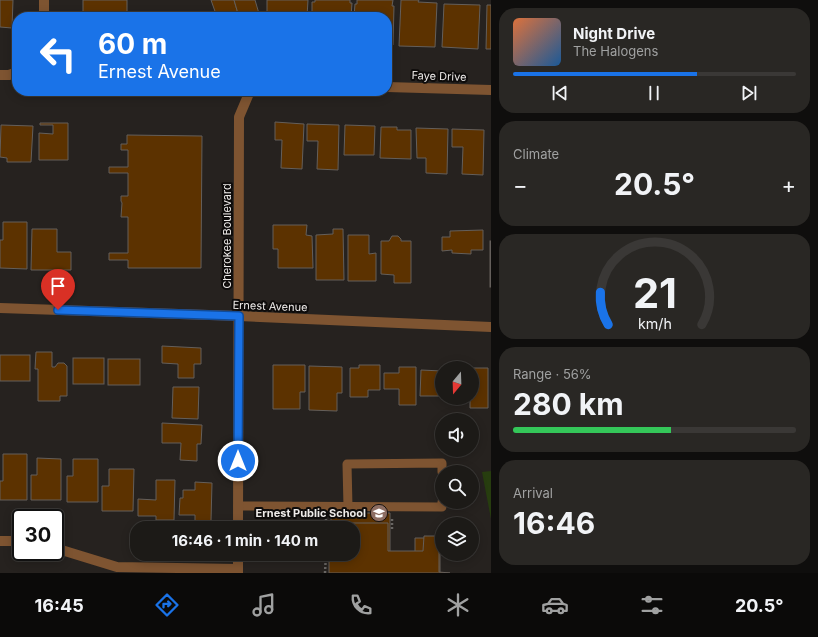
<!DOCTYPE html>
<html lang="en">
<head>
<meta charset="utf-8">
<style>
  :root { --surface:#1c1a17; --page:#292724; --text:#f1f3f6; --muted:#a0a1a1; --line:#3a3836; --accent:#1a73e8 }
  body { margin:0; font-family:Inter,sans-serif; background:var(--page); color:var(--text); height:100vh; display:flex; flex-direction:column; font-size:15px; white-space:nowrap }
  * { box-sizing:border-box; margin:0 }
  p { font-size:13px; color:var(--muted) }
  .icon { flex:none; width:22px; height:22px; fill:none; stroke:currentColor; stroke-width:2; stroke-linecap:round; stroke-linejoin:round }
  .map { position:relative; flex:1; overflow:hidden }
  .side { display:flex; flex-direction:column; gap:8px; padding:8px; background:#0f0e0d; width:327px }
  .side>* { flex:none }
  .banner { position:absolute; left:12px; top:12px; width:380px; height:84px; border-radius:16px; box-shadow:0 2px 10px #0003,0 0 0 1px var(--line); background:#1a73e8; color:#fff; overflow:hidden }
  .needle { width:26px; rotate:199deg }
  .buttons { position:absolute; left:435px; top:361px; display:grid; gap:8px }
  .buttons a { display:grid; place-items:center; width:44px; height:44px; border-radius:50%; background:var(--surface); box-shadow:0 2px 10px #0003,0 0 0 1px var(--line); font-size:20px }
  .speed { position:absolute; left:12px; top:509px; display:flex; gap:8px; font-size:20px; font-weight:700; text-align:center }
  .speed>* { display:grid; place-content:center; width:52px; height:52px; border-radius:50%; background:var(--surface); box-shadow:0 2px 10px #0003,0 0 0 1px var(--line); line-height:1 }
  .speed .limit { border:2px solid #111; border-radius:6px; background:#fff; color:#111 }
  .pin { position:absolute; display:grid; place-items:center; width:34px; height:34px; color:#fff; margin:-41px -17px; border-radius:50% 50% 50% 0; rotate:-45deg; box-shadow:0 0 4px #0007 }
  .pin .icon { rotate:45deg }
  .me { position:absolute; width:44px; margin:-22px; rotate:0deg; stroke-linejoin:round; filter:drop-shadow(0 0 3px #0008) }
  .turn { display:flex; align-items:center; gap:14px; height:84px; padding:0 20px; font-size:18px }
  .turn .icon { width:52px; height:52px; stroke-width:2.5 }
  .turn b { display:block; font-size:28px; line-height:34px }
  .big { font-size:30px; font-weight:700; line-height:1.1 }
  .side .card { flex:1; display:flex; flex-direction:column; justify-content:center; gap:6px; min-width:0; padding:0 14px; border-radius:16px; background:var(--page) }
  .side .dial { align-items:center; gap:0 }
  .dial svg { height:104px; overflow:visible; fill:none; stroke:var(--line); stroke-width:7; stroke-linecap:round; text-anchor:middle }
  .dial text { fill:var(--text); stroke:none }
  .song { display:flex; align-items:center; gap:12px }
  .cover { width:48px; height:48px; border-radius:6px; background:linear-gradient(135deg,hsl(20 70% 55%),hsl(210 70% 35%)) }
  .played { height:4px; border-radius:2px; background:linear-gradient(90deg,var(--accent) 65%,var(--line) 65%) }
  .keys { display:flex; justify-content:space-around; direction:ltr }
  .heat { display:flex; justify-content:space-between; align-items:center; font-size:22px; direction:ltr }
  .charge { height:6px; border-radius:3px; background:linear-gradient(90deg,#34c759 56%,var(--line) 0) }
  .trip { position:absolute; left:130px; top:521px; width:230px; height:40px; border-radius:16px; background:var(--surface); box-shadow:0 2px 10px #0003,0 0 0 1px var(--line); font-weight:700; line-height:40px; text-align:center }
  .dock { display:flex; height:64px; justify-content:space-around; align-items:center; background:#0b0a09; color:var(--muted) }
  .dock .icon { width:28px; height:28px }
  .dock .active { color:var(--accent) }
  .dock b { font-size:18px; color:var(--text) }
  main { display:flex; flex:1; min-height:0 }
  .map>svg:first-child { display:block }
  .green { fill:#273d0f }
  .building { fill:#5c3200; stroke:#645f5b }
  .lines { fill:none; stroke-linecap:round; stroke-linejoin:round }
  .path { stroke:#696663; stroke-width:2.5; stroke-dasharray:2 2; stroke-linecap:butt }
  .service { stroke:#7e5431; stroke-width:9 }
  .minor { stroke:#7e5431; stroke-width:10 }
  .route-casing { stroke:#114b97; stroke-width:10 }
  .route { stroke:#1a73e8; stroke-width:7 }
  .labels { text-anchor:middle; stroke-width:4; stroke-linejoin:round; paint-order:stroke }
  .street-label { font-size:11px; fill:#efecea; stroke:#0e0c0b }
  .poi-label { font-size:11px; font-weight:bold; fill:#efecea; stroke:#0e0c0b; text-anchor:end }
</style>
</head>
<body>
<main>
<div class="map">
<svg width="491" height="573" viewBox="0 0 491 573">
  <rect width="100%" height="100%" fill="#26221f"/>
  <polygon class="green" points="491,471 491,519 482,472"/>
  <g class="building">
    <polygon points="0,0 13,0 12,28 0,27"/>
    <rect x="83" y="0" width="44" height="17"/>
    <polygon points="211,0 234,0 239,17 217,17"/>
    <polygon points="234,0 255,0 260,17 239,17"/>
    <polygon points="267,0 308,0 307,17 267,17"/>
    <polygon points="315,0 350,0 350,3 352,3 351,17 312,17 312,2 315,2"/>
    <polygon points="357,0 393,0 392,6 394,6 393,45 387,45 387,17 354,17 355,4 357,4"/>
    <polygon points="401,0 419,0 418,2 437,3 435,47 399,46"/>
    <polygon points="444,4 480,5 478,49 442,47"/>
    <polygon points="487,5 491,5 491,49 486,49"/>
    <polygon points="275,122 304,124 302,169 281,168 282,140 275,140"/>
    <polygon points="40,123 68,123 68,160 39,160 39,133 53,134 53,125 40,125"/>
    <polygon points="307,124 339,125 338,170 317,169 318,141 307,141"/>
    <polygon points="1,125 33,126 31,162 7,162 7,158 0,157"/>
    <polygon points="345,125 375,126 374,155 344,155"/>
    <polygon points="381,127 397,127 397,130 411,130 411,159 380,158"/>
    <polygon points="416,128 448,129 447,174 426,173 426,158 417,158"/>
    <polygon points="452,129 484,130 483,175 462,174 463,147 452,147"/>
    <polygon points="127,135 202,136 201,268 128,268 128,260 109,260 109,253 128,253 128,217 121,217 122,203 121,201 121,196 128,196 128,173 109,173 109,167 128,167 128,150 121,150 121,144 127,144"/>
    <polygon points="3,222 27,222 27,269 0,268 0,240 3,240"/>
    <polygon points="273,225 307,225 306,235 312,236 313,268 278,268 278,249 273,249"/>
    <polygon points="32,229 57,229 57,252 71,252 71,270 31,270"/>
    <polygon points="333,229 343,229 344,280 316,280 316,235 333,234"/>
    <polygon points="483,230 483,250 471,250 471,254 452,253 452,250 442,251 442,237 450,237 450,231"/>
    <polygon points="348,235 369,235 369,254 376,253 376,281 348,281"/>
    <polygon points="392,236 398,236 401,239 401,241 411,241 411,283 394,283 394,275 381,274 381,241 389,241"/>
    <rect x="490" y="241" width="1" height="46"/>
    <polygon points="162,346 201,348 201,364 194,364 194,378 178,378 178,364 162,363"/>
    <polygon points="36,352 52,352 52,367 55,367 58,363 64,363 67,366 67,396 60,396 60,401 38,401 38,369 35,369"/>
    <rect x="0" y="355" width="30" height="26"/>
    <rect x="73" y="358" width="31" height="26"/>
    <rect x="108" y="359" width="32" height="26"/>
    <polygon points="273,365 305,365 305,392 300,392 300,409 273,409"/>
    <polygon points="359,365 380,365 380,390 368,390 368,397 350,397 350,368 359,368"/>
    <polygon points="309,366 342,367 342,393 337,393 337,411 309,410"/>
    <polygon points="399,367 416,367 416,405 399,405 399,389 384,389 384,373 399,373"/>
    <polygon points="472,368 488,368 488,408 470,408 470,398 472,398"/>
    <polygon points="421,370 442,371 442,396 420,396"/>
    <polygon points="173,387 199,387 198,419 172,418"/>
    <polygon points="162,423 202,425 201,444 197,444 197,461 180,460 181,443 162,443"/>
    <polygon points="3,454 27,454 27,500 0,500 0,481 3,481"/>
    <polygon points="37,458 61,459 61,500 31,500 31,475 37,475"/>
    <polygon points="73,459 98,459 98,502 67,502 67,476 73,476"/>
    <polygon points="109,469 134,469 133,511 102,511 102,486 109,486"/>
    <polygon points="156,480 175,480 174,520 156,520 156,516 138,516 138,499 156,500"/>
    <polygon points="195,482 212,483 211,521 195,521 195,515 179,515 180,498 183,498 183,490 195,490"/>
    <polygon points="331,513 390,513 390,552 415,552 415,538 440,538 440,573 332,573 331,554 353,554 353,528 331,528"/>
    <polygon points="329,523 388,523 388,551 423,551 424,536 439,536 439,572 450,573 329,573 329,554 353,554 353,528 329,528"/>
  </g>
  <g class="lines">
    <g class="path">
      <polyline points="326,528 326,519"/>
      <polyline points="392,529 392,519"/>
      <polyline points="325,573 326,554"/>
    </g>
    <g class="service">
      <polyline points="238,506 442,507 442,502"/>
      <polyline points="348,507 347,464 442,463 442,472"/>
    </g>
    <g class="minor">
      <polyline points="44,17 44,0"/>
      <polyline points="0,75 9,75 17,72"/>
      <polyline points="387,87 491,90"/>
      <polyline points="0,308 239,316 491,327"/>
      <polyline points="238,528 239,117 250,91"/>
      <polyline points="0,541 21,541"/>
      <polyline points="55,548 117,567 238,569"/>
      <polyline points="238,573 238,554"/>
    </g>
  </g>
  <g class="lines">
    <defs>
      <polyline id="route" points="58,310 239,316 238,461"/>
    </defs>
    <use href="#route" class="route-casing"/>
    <use href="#route" class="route"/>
  </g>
  <defs>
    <symbol id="school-disc" viewBox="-11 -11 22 22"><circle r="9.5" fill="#8d6e63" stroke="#0e0c0b"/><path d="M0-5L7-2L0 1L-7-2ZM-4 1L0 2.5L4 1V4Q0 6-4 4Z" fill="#fff"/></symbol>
  </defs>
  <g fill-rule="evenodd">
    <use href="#school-disc" x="369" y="503" width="20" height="20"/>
  </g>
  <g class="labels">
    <g class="street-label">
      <text transform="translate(439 76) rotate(2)" y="4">Faye Drive</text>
      <text transform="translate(227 236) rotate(-90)" y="4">Cherokee Boulevard</text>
      <text transform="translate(270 306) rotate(2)" y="4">Ernest Avenue</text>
    </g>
    <g class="poi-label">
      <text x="366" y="517">Ernest Public School</text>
    </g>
  </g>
</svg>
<div class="buttons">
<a><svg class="needle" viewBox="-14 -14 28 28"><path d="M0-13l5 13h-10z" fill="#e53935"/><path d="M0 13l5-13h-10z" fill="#a0a1a1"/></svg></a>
<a><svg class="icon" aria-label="sound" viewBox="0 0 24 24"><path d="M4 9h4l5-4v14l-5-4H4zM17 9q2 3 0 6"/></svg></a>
<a><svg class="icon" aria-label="search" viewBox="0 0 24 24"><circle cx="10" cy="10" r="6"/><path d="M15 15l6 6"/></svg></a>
<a><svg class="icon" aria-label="layers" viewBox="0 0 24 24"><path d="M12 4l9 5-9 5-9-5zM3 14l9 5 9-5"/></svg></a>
</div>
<div class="speed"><div class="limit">30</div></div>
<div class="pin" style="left:58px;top:310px;background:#d93025"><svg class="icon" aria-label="arrive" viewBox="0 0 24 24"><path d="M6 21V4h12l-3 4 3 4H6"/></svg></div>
<svg class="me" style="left:238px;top:461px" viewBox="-20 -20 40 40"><circle r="17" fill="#1a73e8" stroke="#fff" stroke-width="3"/><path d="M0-11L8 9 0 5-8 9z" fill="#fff"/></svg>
<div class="trip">16:46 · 1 min · 140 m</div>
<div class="banner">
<div class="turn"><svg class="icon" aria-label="left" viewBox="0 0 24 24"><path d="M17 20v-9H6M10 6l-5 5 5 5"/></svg><div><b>60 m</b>Ernest Avenue</div></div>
</div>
</div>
<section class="side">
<div class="card">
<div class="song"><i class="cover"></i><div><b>Night Drive</b><p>The Halogens</p></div></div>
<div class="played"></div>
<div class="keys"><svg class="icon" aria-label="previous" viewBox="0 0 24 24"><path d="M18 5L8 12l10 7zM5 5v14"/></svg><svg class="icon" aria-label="pause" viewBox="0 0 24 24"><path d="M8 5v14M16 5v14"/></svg><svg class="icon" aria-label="next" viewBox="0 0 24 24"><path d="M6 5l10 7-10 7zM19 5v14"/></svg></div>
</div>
<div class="card"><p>Climate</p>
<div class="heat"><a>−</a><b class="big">20.5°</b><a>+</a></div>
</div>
<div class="card dial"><svg viewBox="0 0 100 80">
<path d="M14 69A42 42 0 1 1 86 69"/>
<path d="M14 69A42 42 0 0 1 8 44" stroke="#1a73e8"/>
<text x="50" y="56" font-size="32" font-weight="700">21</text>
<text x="50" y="72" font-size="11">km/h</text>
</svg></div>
<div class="card"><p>Range · 56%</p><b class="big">280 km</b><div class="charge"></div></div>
<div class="card"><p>Arrival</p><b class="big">16:46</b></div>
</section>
</main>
<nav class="dock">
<b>16:45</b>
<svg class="icon active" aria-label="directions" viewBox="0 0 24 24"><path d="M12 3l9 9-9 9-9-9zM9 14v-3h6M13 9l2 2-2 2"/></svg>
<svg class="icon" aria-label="music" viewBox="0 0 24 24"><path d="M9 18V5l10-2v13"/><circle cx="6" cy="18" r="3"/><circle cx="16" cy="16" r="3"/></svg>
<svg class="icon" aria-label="phone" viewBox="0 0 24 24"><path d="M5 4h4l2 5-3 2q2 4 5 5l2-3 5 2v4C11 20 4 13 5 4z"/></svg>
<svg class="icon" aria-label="climate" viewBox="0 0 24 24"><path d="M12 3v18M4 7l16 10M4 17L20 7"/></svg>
<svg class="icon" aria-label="car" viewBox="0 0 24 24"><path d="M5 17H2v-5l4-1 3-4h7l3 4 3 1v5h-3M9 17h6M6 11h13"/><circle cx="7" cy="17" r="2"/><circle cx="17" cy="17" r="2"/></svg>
<svg class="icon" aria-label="filters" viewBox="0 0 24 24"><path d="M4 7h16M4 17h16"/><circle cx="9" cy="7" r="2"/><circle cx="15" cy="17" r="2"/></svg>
<b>20.5°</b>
</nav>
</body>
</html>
